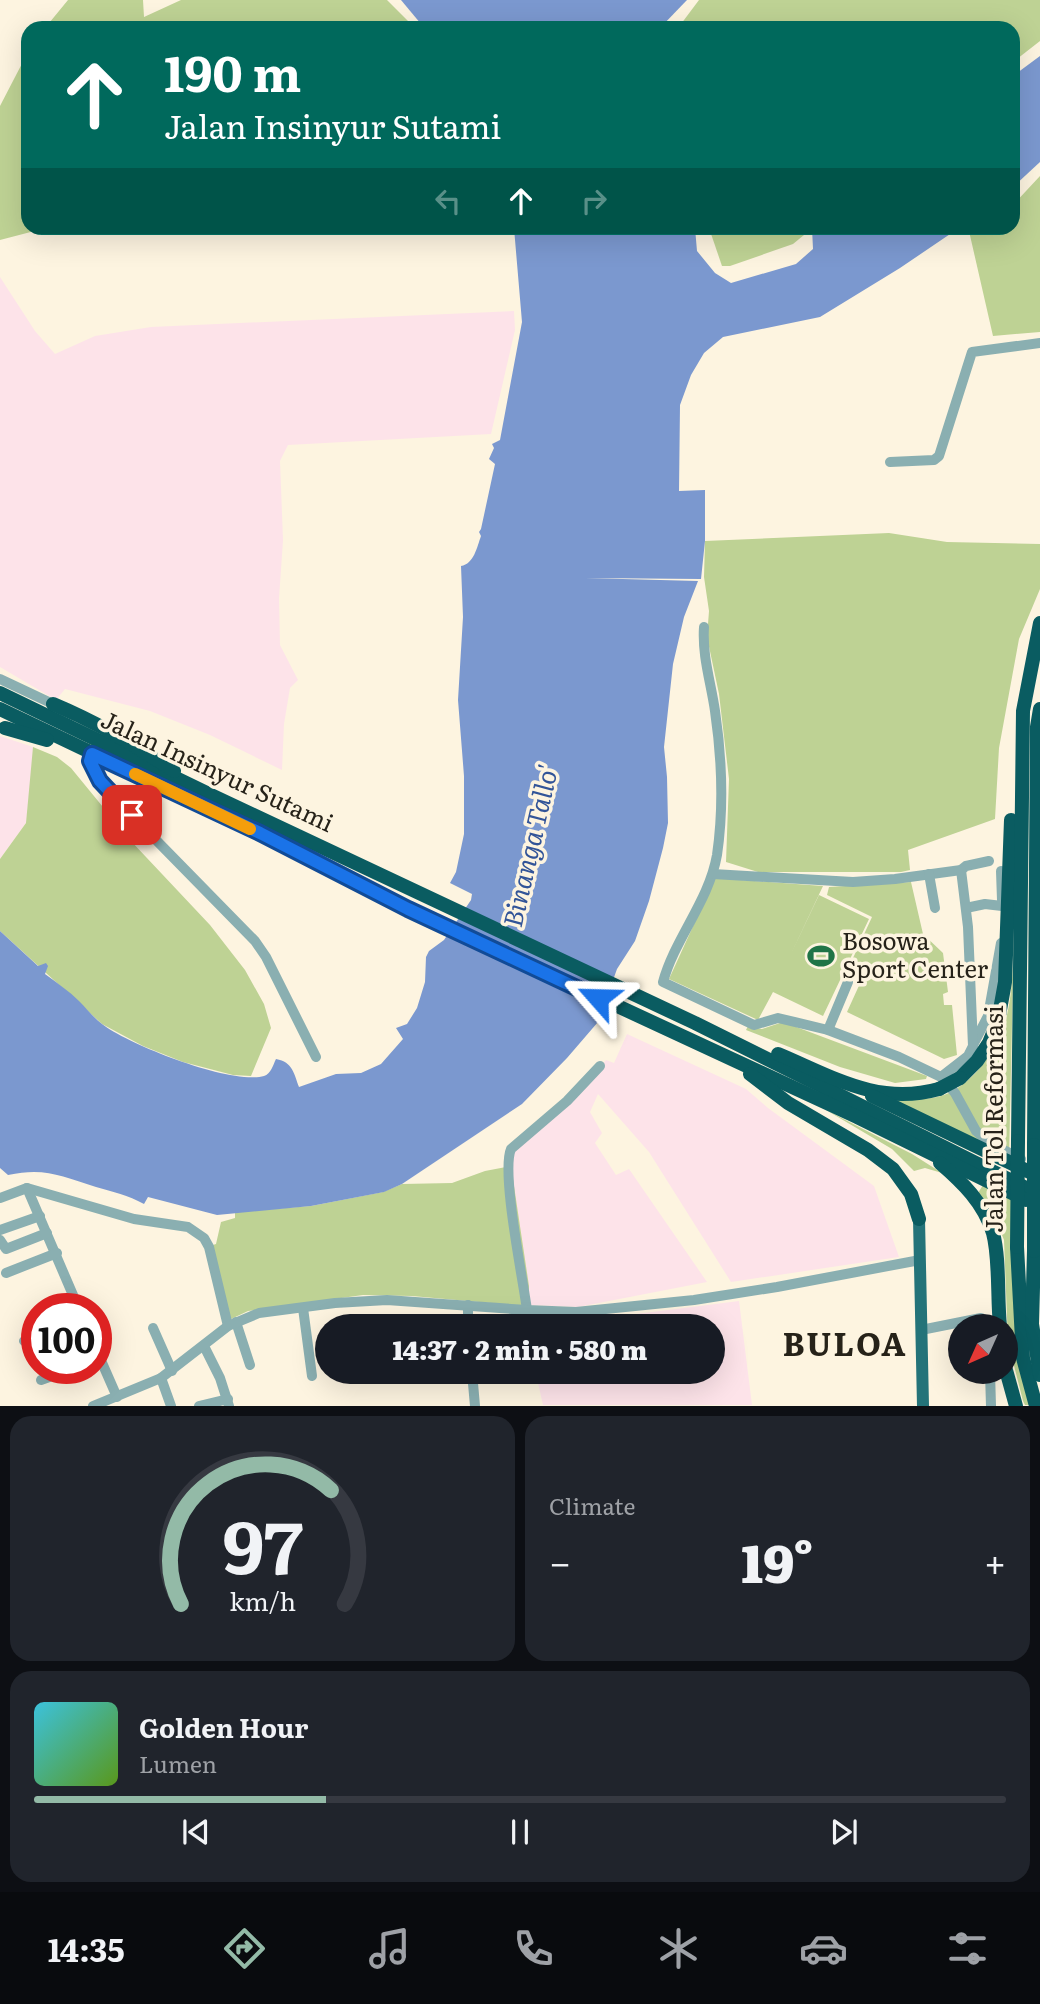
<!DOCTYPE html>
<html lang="en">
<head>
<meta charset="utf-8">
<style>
  :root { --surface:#171b24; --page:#20242c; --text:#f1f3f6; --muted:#9ea1a6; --line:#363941; --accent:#93baa7 }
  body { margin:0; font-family:Literata,serif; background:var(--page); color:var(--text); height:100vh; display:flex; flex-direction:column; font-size:26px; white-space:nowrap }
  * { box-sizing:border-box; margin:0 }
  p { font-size:23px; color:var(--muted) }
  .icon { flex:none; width:38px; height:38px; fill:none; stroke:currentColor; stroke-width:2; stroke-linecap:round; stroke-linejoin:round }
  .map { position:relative; height:1406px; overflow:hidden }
  .side { display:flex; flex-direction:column; gap:10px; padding:10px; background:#0d0f14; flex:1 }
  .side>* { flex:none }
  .hud { position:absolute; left:21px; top:21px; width:999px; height:214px; border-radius:21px; box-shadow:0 7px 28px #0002; background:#00695c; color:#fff; overflow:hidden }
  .needle { width:46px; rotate:225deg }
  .fabs { position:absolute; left:948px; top:1314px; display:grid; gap:14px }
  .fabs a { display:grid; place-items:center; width:70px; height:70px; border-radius:50%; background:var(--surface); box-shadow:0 7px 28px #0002; font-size:35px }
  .speed { position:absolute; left:21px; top:1293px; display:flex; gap:14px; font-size:35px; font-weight:700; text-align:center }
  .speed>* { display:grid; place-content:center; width:91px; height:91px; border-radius:50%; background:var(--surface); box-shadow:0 7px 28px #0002; line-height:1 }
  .speed .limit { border:10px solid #d22; background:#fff; color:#111 }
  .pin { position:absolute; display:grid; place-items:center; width:60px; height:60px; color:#fff; margin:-30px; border-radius:14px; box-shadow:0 4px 10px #0006 }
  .me { position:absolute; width:77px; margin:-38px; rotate:295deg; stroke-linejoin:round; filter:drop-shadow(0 0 5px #0008) }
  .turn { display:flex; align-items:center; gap:24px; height:147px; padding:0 28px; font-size:32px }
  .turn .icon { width:91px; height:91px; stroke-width:2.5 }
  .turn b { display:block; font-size:49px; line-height:60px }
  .lanes { display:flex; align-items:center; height:66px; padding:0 28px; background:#0003; justify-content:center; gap:35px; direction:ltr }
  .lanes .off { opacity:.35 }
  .big { font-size:52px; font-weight:800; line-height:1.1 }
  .side .tile { flex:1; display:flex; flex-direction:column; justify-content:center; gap:10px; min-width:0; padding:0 24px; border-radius:21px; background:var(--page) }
  .side .dial { align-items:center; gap:0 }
  .dial svg { height:182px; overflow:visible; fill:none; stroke:var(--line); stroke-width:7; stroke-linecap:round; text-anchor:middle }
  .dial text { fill:var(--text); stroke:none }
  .song { display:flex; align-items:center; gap:21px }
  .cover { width:84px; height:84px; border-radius:10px; background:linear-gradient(135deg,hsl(190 70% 55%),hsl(90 70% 35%)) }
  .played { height:7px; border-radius:4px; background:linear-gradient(90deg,var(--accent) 30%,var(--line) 30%) }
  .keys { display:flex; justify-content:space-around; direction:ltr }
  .heat { display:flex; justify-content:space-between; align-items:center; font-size:38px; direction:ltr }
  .side .tiles { flex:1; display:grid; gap:10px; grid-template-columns:1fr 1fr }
  .tile:last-child { grid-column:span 2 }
  .trip { position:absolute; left:315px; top:1314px; width:410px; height:70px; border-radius:35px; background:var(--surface); box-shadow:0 7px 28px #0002; font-weight:800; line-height:70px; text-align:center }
  .menu { display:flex; height:112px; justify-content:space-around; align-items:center; background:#090b0e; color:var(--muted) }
  .menu .icon { width:49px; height:49px }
  .menu .selected { color:var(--accent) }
  .menu b { font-size:32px; color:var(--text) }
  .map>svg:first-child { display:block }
  .industrial { fill:#fde3e9 }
  .green { fill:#bed294 }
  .water { fill:#7b98cf }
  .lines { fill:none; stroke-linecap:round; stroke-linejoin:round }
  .minor { stroke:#8aafb1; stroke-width:10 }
  .major { stroke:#247379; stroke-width:12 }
  .highway { stroke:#0a5c61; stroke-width:14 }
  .highway-bridge { stroke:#0a5c61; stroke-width:14 }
  .route-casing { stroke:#114b97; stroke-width:18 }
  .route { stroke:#1a73e8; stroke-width:12 }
  .slow { stroke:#f59e0b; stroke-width:12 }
  .labels { text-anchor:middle; stroke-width:7; stroke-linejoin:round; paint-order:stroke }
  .street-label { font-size:24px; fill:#262219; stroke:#fdf4e0 }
  .poi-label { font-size:24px; fill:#262219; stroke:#fdf4e0; text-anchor:start }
  .water-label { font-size:26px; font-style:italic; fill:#325498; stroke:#fdf4e0 }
  .district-label { font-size:32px; font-weight:bold; letter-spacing:2px; fill:#262219; stroke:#fdf4e0 }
</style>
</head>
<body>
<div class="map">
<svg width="1040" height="1406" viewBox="0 0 1040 1406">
  <rect width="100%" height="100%" fill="#fdf4e0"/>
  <g class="industrial">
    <polygon points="0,277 35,331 55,354 95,336 151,327 514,311 515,330 491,434 288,445 280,461 283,540 279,598 280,645 298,680 290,688 284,724 282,770 210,735 150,711 65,689 56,700 0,667"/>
    <polygon points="0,736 33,747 34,754 26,823 0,859"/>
    <polygon points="627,1034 746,1089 768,1108 874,1186 899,1257 731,1282 649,1152 598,1094 590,1112 602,1133 595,1143 616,1175 629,1169 707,1282 578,1307 531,1305 510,1160 512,1152 576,1095 606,1060 614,1063"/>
    <polygon points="739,1301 752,1405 543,1405 538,1383 539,1372 712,1372 712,1326 545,1326 545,1322 573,1322"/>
  </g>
  <g class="green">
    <polygon points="68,0 143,0 144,17 181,0 387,0 415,28 45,28"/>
    <polygon points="699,0 1040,0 1040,41 1013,62 1013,28 678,28"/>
    <polygon points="28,52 28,228 46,228 0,240 0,106"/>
    <polygon points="1040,176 1040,332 993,336 969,231 975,228 1013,228 1013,205"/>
    <polygon points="709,228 804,228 804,235 793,244 730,266 722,266"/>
    <polygon points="889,533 947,542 1040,544 1040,589 1019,639 999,748 995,819 908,850 910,870 901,872 758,872 726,862 729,779 719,694 707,637 709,611 704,577 705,541"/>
    <polygon points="33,747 57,757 71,768 130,840 210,925 245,970 264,1004 271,1028 251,1076 233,1075 183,1062 143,1046 102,1024 0,931 0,859 26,823"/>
    <polygon points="715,878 823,886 790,956 819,895 869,919 823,1016 773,992 758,1020 669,979"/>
    <polygon points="911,882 923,934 943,953 948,992 943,994 944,1005 952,1005 957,1055 944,1059 847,1012 862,979 847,971 872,917 827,895 829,887"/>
    <path d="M1014,934l-5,226 -117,-61c19,1 42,2 59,-7 28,-15 49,-47 56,-77 6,-26 6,-54 7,-81z"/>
    <polygon points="783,1022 927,1076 926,1079 895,1083 840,1067 746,1030 748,1026 762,1029"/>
    <polygon points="826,1110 912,1154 942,1173 925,1168 914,1171 892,1149"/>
    <polygon points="511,1166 529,1286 529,1303 523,1306 412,1296 363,1295 248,1311 229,1320 213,1245 216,1244 221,1222 235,1218 235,1212 311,1206 383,1192 402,1184 452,1183 485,1171"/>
    <polygon points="983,1185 1012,1198 1031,1405 1025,1405 1023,1401 1008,1342 1004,1240 991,1207 978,1193"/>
  </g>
  <g class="water">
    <polygon points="401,0 687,0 660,28 432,28 421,24"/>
    <polygon points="1040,56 1040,162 1013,187 1013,76"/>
    <path d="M514,228h181l2,23 18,22 16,10 65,-19 17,-15 -1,-21h147l-59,40 -80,49 -97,20 -19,16 -13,22 -11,30 -1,86 26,-1v51l-4,38 -116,-1 113,3 -14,36 -11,47 -9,83 3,30 1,46 -5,25 -14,53 -14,40 -18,28 -19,53 -31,36 -45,46 -120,80 -18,8 -73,14 -94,9 -69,-18 -4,7c-16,-9 -31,-12 -48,-17 -35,-11 -51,-20 -88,-12l-8,-7v-237l38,35 8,-3 2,3 -3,8c12,9 24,17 34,27 8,8 15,17 23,23 27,21 129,61 162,52 7,-2 9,-11 12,-17 17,3 18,15 23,28l37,-13 25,-1 20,-9 22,-25 -7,-11 11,-4 10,-16 8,-26 1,-25 3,-6 15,-11 27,-40 1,-6 -22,-11 6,-11 8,-38v-58l-6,-76 5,-83 -2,-51c13,-2 16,-19 20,-30l-2,-4 2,-3 14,-65 -6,-5 5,-11 -2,-4 8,-4 22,-118z"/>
  </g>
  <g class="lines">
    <g class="minor">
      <polyline points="890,462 934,460 939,456 972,352 1040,343"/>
      <path d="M704,627c-2,29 7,56 11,84 7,48 9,96 2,144 -8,46 -42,83 -54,127l91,43 24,-7 50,12 71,27 42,20 14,16 21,38 14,12 31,16"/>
      <polyline points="0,679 53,704"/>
      <polyline points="92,754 90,761 96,775 109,792 255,941 266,957 316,1057"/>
      <polyline points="1001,871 1002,900"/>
      <polyline points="713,874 853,882 895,879 961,870 966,866 989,861"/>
      <polyline points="929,874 935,908"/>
      <polyline points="966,908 985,904 1002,906"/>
      <polyline points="828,1030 848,982"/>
      <polyline points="973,1045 988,1016 1001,943"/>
      <polyline points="941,1077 968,1056 973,1046 968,927 961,870"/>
      <polyline points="27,1188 134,1219 188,1227 204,1238 209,1247 228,1326"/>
      <polyline points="0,1198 27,1188 79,1309"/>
      <polyline points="0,1230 40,1216"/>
      <polyline points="0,1240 6,1249 47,1233"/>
      <polyline points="6,1273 57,1253"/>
      <polyline points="303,1308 312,1376"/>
      <path d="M527,1310c-4,-31 -26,-138 -16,-161l56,-48 33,-35"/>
      <polyline points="236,1322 250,1365"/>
      <polyline points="468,1326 468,1305"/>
      <polyline points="153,1328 172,1371"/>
      <polyline points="921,1330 981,1318 985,1320 987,1326"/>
      <polyline points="24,1341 37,1335"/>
      <polyline points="204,1346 220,1378 229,1406"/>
      <polyline points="96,1349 117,1397"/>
      <polyline points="472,1372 475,1406"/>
      <polyline points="990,1372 991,1406"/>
      <polyline points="161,1378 171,1406"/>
      <polyline points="41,1380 74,1368"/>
      <polyline points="93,1406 161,1378 228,1326 259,1313 335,1303 387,1300 527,1310 576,1312 694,1300 777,1287 920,1260"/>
      <polyline points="199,1406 228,1399"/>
    </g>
    <polyline class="major" points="919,1219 923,1406"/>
    <g class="highway">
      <polyline points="0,693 211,795 695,1023 1026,1188"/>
      <path d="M53,704c43,18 83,41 121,67"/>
      <polyline points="0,709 260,833 408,909 857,1117 1026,1200"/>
      <polyline points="5,728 47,740"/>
      <path d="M778,1054c55,23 100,52 161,35"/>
      <polyline points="750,1074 788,1103 868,1150 893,1169 911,1194 919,1219"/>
      <polyline points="960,1078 977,1061 989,1043 998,1021 1005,982 1011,820"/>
      <polyline points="872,1096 1040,1177"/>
      <polyline points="1018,1141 1023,711 1040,623"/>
      <polyline points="1034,1145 1037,727 1040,709"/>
      <path d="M940,1163c22,19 44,40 53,70 7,26 4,65 7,93"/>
      <polyline points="1017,1247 1023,1358 1036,1406"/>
      <polyline points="1034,1251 1032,1324 1040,1375"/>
      <polyline points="1006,1370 1016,1406"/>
    </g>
    <g class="highway-bridge">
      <polyline points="939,1089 960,1078"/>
      <polyline points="1017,1247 1018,1141"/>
      <polyline points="1034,1251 1034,1145"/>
    </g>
  </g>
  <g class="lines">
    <defs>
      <polyline id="route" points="132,815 100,781 90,761 92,754 260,833 408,909 598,998"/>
    </defs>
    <use href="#route" class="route-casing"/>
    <use href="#route" class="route"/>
    <polyline class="slow" points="135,774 250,829"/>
  </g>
  <defs>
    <symbol id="stadium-bare" viewBox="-9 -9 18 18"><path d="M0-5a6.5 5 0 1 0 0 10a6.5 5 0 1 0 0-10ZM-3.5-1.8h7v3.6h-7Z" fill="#207447" stroke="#fdf4e0" stroke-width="2.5" paint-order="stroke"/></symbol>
  </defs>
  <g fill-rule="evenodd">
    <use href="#stadium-bare" x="802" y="937" width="38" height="38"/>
  </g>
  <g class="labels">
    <g class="street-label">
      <text transform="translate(217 772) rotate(25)" y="8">Jalan Insinyur Sutami</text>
      <text transform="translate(995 1119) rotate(-90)" y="8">Jalan Tol Reformasi</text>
    </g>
    <g class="poi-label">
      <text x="842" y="950">Bosowa<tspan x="842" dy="28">Sport Center</tspan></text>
    </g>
    <g class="water-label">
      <text transform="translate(531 846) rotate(-77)" y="9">Binanga Tallo'</text>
    </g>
    <g class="district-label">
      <text x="845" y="1356">BULOA</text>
    </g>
  </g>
</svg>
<div class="fabs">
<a><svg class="needle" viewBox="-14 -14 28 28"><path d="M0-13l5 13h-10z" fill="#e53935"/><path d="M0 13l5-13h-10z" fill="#9ea1a6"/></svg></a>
</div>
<div class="speed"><div class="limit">100</div></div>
<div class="pin" style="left:132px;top:815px;background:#d93025"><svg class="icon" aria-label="arrive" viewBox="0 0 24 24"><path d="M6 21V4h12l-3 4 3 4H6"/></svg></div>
<svg class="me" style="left:598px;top:998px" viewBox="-20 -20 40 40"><path d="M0-17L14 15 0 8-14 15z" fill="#1a73e8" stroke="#fff" stroke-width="4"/></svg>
<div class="trip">14:37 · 2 min · 580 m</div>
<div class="hud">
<div class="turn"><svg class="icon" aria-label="ahead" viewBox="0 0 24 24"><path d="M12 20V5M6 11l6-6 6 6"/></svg><div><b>190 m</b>Jalan Insinyur Sutami</div></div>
<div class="lanes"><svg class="icon off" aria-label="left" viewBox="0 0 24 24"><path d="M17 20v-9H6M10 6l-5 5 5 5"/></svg><svg class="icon" aria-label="ahead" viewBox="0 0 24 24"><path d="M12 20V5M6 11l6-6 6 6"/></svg><svg class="icon off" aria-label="right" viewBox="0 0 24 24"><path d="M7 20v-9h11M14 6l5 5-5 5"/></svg></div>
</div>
</div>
<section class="side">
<div class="tiles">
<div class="tile dial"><svg viewBox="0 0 100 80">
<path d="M14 69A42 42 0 1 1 86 69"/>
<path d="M14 69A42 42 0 0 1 80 19" stroke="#93baa7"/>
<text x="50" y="56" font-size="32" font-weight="700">97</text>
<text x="50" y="72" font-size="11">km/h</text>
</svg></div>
<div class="tile"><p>Climate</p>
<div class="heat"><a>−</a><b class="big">19°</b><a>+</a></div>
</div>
<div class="tile">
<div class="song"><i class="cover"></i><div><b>Golden Hour</b><p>Lumen</p></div></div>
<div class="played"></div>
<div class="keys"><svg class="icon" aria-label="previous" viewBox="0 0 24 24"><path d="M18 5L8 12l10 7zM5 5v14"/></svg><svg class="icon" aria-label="pause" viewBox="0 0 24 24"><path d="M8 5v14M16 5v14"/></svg><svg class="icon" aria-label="next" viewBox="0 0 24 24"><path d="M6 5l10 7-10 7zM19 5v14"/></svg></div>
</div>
</div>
</section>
<nav class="menu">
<b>14:35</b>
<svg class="icon selected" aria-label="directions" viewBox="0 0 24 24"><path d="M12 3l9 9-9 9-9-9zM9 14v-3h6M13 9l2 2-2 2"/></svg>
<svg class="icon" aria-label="music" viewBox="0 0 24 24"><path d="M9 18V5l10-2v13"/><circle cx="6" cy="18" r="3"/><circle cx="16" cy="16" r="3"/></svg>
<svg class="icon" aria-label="phone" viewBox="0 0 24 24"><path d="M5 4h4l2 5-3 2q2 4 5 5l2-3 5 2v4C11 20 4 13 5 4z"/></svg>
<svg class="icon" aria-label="climate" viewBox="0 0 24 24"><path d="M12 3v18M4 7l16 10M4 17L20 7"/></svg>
<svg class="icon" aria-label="car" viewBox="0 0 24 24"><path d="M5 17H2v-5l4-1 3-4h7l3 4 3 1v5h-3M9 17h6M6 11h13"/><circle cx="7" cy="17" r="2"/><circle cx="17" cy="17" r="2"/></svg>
<svg class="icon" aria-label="filters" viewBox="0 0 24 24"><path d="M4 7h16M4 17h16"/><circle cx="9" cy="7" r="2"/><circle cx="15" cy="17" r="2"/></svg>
</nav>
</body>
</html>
